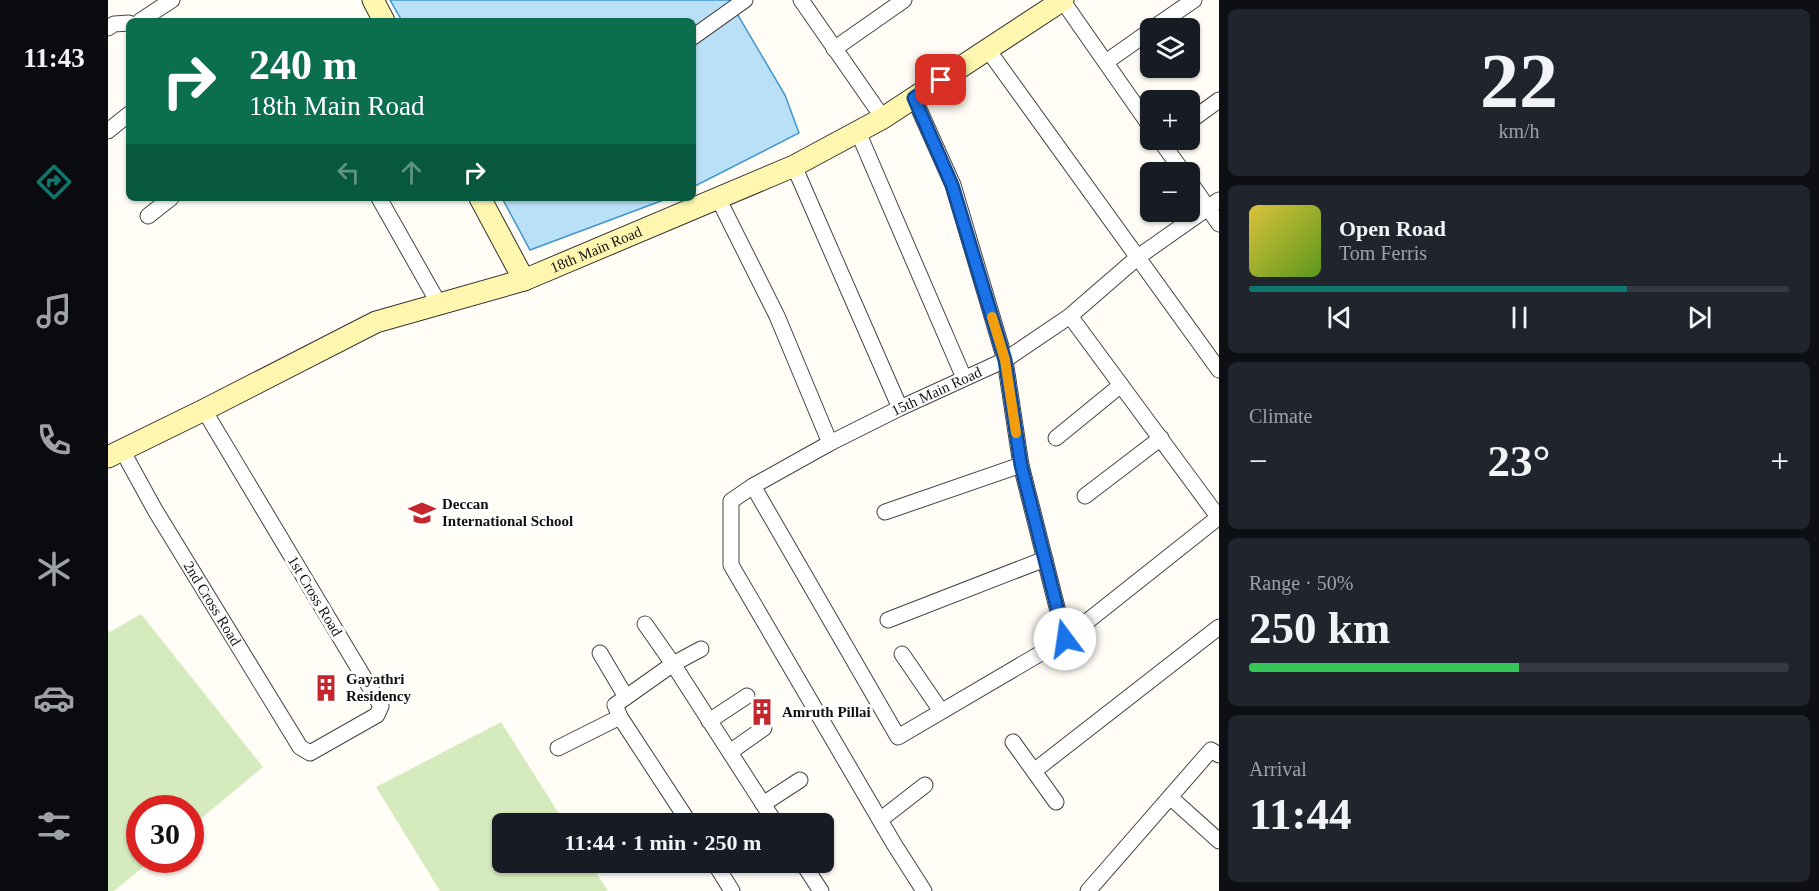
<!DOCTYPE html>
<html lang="en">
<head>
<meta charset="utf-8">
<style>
  :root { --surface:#171b24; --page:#20242c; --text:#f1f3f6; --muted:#9ea1a6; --line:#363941; --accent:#0f766e }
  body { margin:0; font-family:"Times New Roman",serif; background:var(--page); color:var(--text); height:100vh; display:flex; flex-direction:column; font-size:22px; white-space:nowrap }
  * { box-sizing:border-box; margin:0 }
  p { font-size:20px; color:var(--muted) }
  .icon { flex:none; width:33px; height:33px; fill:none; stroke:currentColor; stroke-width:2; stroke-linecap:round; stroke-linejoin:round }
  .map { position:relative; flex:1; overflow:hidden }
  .side { display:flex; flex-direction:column; gap:9px; padding:9px; background:#0d0f14; width:600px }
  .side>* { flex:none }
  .top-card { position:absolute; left:18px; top:18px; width:570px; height:183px; border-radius:9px; box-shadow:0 2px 4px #0004; background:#0b6e4f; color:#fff; overflow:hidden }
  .controls { position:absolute; left:1032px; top:18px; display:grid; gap:12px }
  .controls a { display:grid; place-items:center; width:60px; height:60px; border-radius:9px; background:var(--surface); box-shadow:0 2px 4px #0004; font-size:30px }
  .speed { position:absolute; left:18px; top:795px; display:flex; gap:12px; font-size:30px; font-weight:700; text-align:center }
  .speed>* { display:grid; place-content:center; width:78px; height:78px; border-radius:50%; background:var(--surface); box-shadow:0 2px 4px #0004; line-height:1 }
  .speed .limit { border:9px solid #d22; background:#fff; color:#111 }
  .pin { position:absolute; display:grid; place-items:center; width:51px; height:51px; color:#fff; margin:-26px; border-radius:12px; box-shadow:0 3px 9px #0006 }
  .me { position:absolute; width:66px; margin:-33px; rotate:346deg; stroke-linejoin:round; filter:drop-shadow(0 0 4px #0008) }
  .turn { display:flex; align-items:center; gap:21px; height:126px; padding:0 24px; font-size:27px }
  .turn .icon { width:78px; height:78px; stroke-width:2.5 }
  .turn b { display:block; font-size:42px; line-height:51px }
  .lanes { display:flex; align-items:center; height:57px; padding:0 24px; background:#0003; justify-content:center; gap:30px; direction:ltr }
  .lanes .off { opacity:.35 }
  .big { font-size:45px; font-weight:800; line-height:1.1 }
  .side .tile { flex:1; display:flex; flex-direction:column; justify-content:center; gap:9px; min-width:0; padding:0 21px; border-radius:9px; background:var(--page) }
  .side .dial { align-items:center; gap:0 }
  .dial b { font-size:78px; line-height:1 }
  .song { display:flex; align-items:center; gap:18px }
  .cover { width:72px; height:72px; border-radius:9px; background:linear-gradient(135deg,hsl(50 70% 55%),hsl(90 70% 35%)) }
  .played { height:6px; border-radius:3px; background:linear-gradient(90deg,var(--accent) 70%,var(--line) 70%) }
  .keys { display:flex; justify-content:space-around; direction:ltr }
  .heat { display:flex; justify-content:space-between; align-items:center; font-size:33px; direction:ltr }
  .charge { height:9px; border-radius:4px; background:linear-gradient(90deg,#34c759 50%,var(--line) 0) }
  .trip { position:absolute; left:384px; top:813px; width:342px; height:60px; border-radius:9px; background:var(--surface); box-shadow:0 2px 4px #0004; font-weight:800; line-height:60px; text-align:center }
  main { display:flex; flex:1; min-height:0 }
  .tabs { display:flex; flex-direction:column; width:108px; justify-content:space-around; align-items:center; background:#090b0e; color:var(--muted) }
  .tabs .icon { width:42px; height:42px }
  .tabs .selected { color:var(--accent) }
  .tabs b { font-size:27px; color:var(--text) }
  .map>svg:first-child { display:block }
  .green { fill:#d5ebbd }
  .water { fill:#b9e0f7; stroke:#3f96cf; stroke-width:1.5 }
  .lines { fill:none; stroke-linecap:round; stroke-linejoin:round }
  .street-casing { stroke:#444; stroke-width:17 }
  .secondary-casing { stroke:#333; stroke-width:23 }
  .street { stroke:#fff; stroke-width:15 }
  .secondary { stroke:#fff6b0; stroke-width:21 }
  .route-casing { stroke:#114b97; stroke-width:15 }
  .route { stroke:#1a73e8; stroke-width:10 }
  .slow { stroke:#f59e0b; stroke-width:10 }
  .labels { text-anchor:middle; stroke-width:6; stroke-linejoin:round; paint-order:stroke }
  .street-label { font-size:15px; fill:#111; stroke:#fff }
  .poi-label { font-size:15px; font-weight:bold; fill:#111; stroke:#fff; text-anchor:start }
</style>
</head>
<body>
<main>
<nav class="tabs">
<b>11:43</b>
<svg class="icon selected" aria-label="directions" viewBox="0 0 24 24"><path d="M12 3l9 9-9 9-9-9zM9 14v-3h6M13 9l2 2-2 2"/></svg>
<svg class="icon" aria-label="music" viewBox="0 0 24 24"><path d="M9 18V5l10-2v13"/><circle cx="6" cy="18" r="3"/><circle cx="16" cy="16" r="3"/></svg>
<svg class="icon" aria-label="phone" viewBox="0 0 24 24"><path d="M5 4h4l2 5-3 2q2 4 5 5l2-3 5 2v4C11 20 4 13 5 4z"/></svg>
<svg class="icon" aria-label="climate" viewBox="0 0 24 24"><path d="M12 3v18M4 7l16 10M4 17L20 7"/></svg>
<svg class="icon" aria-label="car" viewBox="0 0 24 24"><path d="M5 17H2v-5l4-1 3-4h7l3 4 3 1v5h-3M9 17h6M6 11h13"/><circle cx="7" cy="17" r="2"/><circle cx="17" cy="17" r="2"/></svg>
<svg class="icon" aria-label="filters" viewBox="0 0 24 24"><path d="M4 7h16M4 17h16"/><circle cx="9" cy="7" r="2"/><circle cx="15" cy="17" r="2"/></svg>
</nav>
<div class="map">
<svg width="1111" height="891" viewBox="0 0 1111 891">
  <rect width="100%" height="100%" fill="#fffdf5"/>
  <g class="green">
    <polygon points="33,614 155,767 83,827 82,808 32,808 32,860 44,860 6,891 0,891 0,633"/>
    <polygon points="393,722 457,823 394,824 394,862 482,863 500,891 332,891 268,787"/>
  </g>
  <g class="water">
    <polygon points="282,0 621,0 677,95 691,133 585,187 585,21 294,21"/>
    <polygon points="394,198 561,198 422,250"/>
  </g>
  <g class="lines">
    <defs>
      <g id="street">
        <polyline points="693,0 775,118"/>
        <polyline points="954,0 1042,126"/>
        <polyline points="32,21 64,0"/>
        <polyline points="0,28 6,24 21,23"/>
        <polyline points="1045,28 1086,0"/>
        <polyline points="585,37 637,0"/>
        <polyline points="726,49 796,0"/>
        <polyline points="880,50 1111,370"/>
        <polyline points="998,62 1042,31"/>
        <polyline points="806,98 845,185 897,360 913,465 957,639"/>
        <polyline points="1082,121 1111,100"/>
        <polyline points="0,131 21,114"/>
        <polyline points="750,132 856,378"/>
        <polyline points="1052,140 1075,172"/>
        <polyline points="686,166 792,408"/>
        <polyline points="1082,182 1111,224"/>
        <polyline points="271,198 331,304"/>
        <polyline points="610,198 669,316 722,443"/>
        <polyline points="40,216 63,198"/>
        <polyline points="962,316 1111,518"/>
        <polyline points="948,438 1013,385"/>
        <path id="s1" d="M14,450l33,60 145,237 10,6 67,-38 4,-9 -177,-296"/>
        <polyline points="645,486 790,737 957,639 1111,517"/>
        <polyline points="977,496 1053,438"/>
        <polyline points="777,512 913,465"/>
        <polyline points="780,620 937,559"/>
        <polyline points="537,624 565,664 593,649"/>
        <polyline points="492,653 518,697"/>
        <polyline points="794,654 833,711"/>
        <polyline points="601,721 639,696"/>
        <polyline points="905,742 948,802"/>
        <polyline points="450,748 512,717"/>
        <polyline points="622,752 656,728"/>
        <polyline points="926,771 1111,627"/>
        <polyline points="1062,797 1111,841"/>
        <polyline points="655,804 692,780"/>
        <polyline points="772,820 817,785"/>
        <polyline points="582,824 512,717 507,705 565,664 668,824"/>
        <polyline points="606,862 624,891"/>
        <polyline points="694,862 713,891"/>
        <path id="s2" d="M816,891l-30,-47 -163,-279v-64l22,-15 77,-43 70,-35 105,-48 65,-44 68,-59 81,-57"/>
        <polyline points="980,891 1103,750 1111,755"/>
      </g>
      <g id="secondary">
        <polyline points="265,0 276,21"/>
        <polyline points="372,198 416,280"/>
        <path id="s3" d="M0,457l96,-47 172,-88 148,-42 270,-114 89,-48 180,-118"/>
      </g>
    </defs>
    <use href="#street" class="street-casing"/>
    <use href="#secondary" class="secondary-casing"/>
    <use href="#street" class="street"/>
    <use href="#secondary" class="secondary"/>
  </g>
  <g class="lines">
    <defs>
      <polyline id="route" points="833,80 806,98 844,185 897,360 913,465 957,639"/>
    </defs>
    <use href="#route" class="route-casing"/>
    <use href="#route" class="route"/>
    <polyline class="slow" points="884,317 897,360 908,433"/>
  </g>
  <defs>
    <symbol id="school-bare" viewBox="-9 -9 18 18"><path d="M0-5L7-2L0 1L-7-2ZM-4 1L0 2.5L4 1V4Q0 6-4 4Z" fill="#c4262e" stroke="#fff" stroke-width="2.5" paint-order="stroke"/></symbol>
    <symbol id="building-bare" viewBox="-9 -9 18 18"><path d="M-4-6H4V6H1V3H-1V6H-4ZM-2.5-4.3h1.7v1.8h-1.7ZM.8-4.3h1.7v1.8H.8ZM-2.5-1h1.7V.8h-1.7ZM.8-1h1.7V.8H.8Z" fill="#c4262e" stroke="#fff" stroke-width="2.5" paint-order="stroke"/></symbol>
  </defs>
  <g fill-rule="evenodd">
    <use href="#school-bare" x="295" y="494" width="38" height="38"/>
    <use href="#building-bare" x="199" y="669" width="38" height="38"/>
    <use href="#building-bare" x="635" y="693" width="38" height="38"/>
  </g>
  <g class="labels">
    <g class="street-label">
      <text dy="5" stroke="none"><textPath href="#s3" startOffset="532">18th Main Road</textPath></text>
      <text dy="5" stroke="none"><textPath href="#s2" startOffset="676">15th Main Road</textPath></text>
      <text transform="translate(207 596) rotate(59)" y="5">1st Cross Road</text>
      <text dy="5" stroke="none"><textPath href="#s1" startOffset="178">2nd Cross Road</textPath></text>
    </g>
    <g class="poi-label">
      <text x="334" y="509">Deccan<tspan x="334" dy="17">International School</tspan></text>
      <text x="238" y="684">Gayathri<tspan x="238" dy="17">Residency</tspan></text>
      <text x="674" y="717">Amruth Pillai</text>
    </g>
  </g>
</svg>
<div class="controls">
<a><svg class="icon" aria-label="layers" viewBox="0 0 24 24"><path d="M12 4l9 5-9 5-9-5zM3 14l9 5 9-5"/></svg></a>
<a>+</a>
<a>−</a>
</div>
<div class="speed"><div class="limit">30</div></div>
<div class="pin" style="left:833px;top:80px;background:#d93025"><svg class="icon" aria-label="arrive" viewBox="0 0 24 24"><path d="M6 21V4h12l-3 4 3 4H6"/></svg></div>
<svg class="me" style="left:957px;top:639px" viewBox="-20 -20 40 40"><circle r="19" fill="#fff"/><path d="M0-13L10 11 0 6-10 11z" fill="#1a73e8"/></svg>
<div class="trip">11:44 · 1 min · 250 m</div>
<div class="top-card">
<div class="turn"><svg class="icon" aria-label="right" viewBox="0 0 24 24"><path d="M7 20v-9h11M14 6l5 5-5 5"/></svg><div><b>240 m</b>18th Main Road</div></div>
<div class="lanes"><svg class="icon off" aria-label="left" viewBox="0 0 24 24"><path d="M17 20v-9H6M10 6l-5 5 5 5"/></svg><svg class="icon off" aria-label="ahead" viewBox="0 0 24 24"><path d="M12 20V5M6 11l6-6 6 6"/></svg><svg class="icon" aria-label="right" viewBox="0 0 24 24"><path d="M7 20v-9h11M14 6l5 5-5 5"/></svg></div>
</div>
</div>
<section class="side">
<div class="tile dial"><b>22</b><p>km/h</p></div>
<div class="tile">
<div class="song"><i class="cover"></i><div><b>Open Road</b><p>Tom Ferris</p></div></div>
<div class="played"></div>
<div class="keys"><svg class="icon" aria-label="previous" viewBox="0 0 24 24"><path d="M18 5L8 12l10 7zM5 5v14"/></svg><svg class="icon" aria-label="pause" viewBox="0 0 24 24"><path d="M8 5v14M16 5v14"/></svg><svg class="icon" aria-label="next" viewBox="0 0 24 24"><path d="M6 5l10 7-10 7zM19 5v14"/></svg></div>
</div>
<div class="tile"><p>Climate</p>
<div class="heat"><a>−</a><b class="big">23°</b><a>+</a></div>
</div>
<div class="tile"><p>Range · 50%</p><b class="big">250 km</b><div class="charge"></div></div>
<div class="tile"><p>Arrival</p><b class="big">11:44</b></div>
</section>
</main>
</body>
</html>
